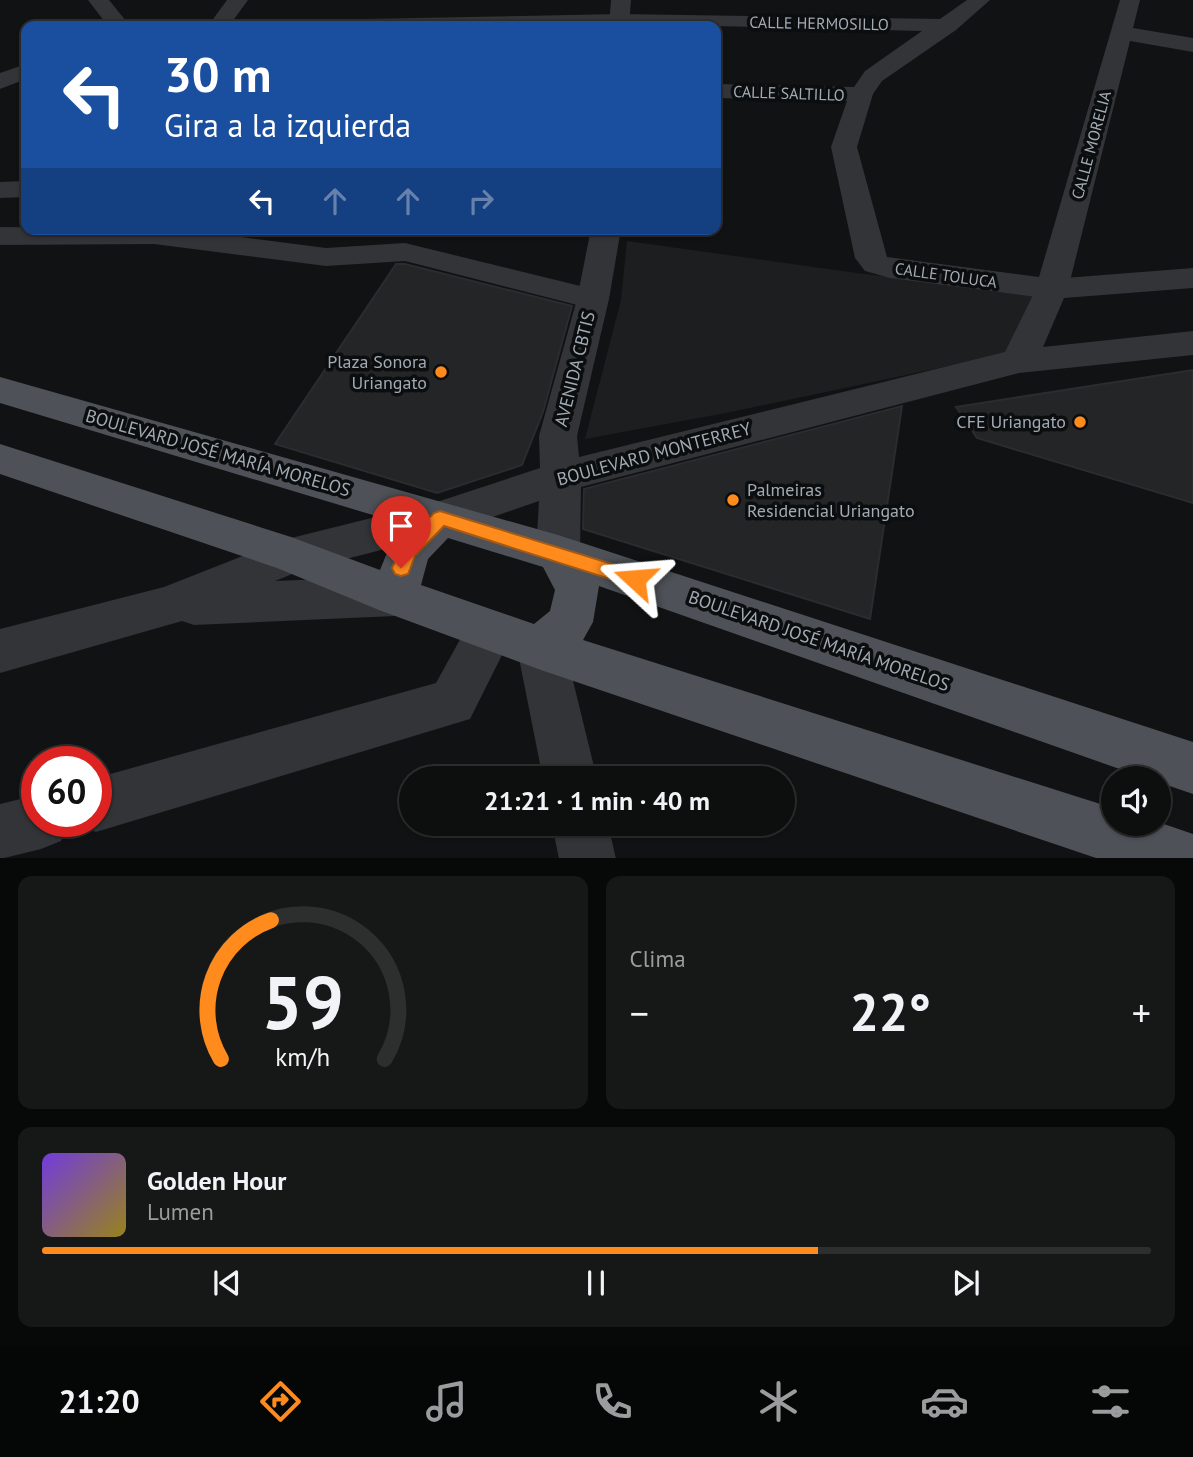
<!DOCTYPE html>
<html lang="es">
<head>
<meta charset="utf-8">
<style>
  :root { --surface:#0d0e0e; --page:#161717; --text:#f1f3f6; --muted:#9a9c9e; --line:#2d2e2e; --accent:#ff8b1d }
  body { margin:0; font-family:"PT Sans",sans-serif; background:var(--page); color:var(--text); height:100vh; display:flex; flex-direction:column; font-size:26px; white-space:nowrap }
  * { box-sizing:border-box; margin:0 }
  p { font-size:23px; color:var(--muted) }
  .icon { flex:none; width:38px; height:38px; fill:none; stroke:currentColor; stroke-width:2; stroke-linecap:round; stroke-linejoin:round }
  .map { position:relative; height:858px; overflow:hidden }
  .details { display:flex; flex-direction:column; gap:18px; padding:18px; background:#070808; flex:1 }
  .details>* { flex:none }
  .banner { position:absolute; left:21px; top:21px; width:700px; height:214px; border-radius:14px; box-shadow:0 2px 5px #0004,0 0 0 2px var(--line); background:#1a4fa0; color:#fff; overflow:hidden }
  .tools { position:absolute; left:1101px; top:766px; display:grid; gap:14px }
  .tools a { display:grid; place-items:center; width:70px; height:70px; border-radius:50%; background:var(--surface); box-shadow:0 2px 5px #0004,0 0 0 2px var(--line); font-size:35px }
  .speed { position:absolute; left:21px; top:746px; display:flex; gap:14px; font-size:35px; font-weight:700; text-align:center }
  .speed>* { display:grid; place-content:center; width:91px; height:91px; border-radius:50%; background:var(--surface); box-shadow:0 2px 5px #0004,0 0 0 2px var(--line); line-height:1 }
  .speed .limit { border:10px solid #d22; background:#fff; color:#111 }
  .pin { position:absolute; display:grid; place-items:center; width:60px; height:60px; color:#fff; margin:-72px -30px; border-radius:50% 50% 50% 0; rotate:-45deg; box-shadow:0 0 7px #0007 }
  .pin .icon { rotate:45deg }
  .me { position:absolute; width:77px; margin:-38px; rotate:289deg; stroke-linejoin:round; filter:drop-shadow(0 0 5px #0008) }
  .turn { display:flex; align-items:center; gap:24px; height:147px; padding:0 28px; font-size:32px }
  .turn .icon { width:91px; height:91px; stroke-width:2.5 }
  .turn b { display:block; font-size:49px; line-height:60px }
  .lanes { display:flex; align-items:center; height:66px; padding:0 28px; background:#0003; justify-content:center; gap:35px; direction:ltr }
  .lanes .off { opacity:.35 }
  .big { font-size:52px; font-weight:700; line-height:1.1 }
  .details .widget { flex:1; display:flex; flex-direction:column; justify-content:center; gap:10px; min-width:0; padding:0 24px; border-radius:14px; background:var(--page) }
  .details .dial { align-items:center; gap:0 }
  .dial svg { height:182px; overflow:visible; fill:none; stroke:var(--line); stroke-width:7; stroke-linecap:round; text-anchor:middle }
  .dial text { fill:var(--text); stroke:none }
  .song { display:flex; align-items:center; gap:21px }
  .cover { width:84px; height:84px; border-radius:10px; background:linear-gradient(135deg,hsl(260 70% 55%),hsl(50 70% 35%)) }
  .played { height:7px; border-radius:4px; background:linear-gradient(90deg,var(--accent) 70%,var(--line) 70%) }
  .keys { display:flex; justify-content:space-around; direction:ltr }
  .heat { display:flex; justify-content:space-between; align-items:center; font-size:38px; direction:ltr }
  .details .tiles { flex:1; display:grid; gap:18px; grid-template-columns:1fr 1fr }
  .widget:last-child { grid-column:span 2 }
  .trip { position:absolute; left:399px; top:766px; width:396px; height:70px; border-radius:35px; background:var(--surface); box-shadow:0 2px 5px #0004,0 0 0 2px var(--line); font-weight:700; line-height:70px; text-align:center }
  .menu { display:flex; height:112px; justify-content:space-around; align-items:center; background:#050606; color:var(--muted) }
  .menu .icon { width:49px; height:49px }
  .menu .current { color:var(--accent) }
  .menu b { font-size:32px; color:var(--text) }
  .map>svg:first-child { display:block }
  .built { fill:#1d1e20 }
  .building { fill:#242527; stroke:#2b2c2f; stroke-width:2 }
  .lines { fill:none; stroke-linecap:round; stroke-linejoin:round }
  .minor { fill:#323438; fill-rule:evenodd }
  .tertiary { fill:#323438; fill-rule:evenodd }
  .primary { fill:#4e5258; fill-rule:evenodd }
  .route { fill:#ff8b1d; stroke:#a65a13; stroke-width:2 }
  .poi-dot { fill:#ff8b1d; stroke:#0c0d0e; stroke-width:2.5 }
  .labels { text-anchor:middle; stroke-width:7; stroke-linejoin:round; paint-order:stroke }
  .far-street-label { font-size:16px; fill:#a1abb5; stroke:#0c0d0e }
  .poi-label { font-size:18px; fill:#a1abb5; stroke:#0c0d0e; text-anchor:end }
  .street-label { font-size:18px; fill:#a1abb5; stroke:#0c0d0e }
</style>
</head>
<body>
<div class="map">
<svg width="1193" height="859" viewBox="0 0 1193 859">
  <rect width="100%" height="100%" fill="#111213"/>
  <polygon class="built" points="627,241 857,273 1034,294 1015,352 731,412 585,439 621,300"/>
  <g class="building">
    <polygon points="396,264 405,264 572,306 543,412 522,465 437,493 275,444"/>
    <polygon points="1193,370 1193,503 977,438 956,407"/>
    <polygon points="902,406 870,619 583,529 584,489"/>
  </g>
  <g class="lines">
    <g class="minor">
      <polygon points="88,0 109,0 130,26 108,26"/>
      <polygon points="227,0 248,0 229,26 208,26"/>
      <polygon points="967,0 990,0 956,30 882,81 873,94 857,147 887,257 1039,277 1120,0 1140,0 1133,28 1193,38 1193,52 1130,41 1068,289 1063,296 1052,299 890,278 865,271 855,258 831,147 847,101 716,98 716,84 854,87 865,71 922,31 716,26 300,26 303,21 311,20 620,14 940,19"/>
      <polygon points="26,64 26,79 0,89 0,73"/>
      <polygon points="26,181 26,197 0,198 0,182"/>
      <polygon points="0,227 180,229 326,248 405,243 605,292 609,299 605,306 593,309 405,261 326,266 154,244 0,245"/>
      <polygon points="291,537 307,542 313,555 307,568 275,581 395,576 411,582 418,596 411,610 395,616 194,625 182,621 0,673 0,629 164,587"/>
      <polygon points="490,610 507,616 514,631 470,719 96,832 77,824 75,821 96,821 96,778 436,683 473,616"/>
      <polygon points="541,626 558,633 565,648 597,779 543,779 517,648 524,633"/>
      <polygon points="37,795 37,821 68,821 61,841 41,849 0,859 0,804"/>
      <polygon points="552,824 608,824 616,859 559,859"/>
    </g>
    <g class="tertiary">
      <polygon points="611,0 631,0 629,26 609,26"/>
      <polygon points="591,229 621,229 609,299 577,436 579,457 1005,352 1036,289 1041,282 1052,279 1193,268 1193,288 1064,298 1043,347 1193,331 1193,355 1019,373 581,487 580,553 573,566 558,571 543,566 536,553 539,501 440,535 291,573 275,568 269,555 275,542 440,501 540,468 539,436 577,299"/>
    </g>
    <path class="primary" d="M0,377l558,158 635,207v52l-35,-12v-3h-10l-549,-193 -6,36 -10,18 530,168v16l45,-2 35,12v25h-94l-558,-189 -162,-60 -102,-42 -277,-94v-30l291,93 89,33 13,-32 13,-13 -406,-122zM448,538l95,29 12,23 -5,21 -16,13 -113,-39 7,-26z"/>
  </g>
  <polygon class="route" points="440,511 635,571 642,573 644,579 642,584 635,587 444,526 415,556 408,574 401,576 395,574 392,568 401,546 434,513"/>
  <g class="poi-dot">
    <circle cx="441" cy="372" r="7"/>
    <circle cx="1080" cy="422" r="7"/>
    <circle cx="733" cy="500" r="7"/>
  </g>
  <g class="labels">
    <g class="far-street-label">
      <text transform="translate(819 23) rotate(1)" y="6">CALLE HERMOSILLO</text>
      <text transform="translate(789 93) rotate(2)" y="6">CALLE SALTILLO</text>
      <text transform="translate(1091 145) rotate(-75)" y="6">CALLE MORELIA</text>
      <text transform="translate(946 275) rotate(8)" y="6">CALLE TOLUCA</text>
    </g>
    <g class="poi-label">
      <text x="427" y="368">Plaza Sonora<tspan x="427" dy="21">Uriangato</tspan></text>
      <text x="1066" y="428">CFE Uriangato</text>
      <text x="747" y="496" text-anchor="start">Palmeiras<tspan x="747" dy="21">Residencial Uriangato</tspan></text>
    </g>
    <g class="street-label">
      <text transform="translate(575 369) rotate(-76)" y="6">AVENIDA CBTIS</text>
      <text transform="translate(218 453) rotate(16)" y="6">BOULEVARD JOSÉ MARÍA MORELOS</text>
      <text transform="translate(654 454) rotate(-15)" y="6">BOULEVARD MONTERREY</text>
      <text transform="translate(819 641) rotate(19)" y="6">BOULEVARD JOSÉ MARÍA MORELOS</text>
    </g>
  </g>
</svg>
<div class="tools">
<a><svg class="icon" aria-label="sound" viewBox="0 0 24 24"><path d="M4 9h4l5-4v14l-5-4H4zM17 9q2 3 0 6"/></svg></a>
</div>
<div class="speed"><div class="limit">60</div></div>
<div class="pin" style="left:401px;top:568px;background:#d93025"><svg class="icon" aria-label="arrive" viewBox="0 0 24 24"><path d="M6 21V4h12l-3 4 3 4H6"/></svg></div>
<svg class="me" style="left:635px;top:579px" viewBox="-20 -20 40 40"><path d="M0-17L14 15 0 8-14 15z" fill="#ff8b1d" stroke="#fff" stroke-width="4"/></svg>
<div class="trip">21:21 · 1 min · 40 m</div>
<div class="banner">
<div class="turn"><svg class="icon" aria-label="left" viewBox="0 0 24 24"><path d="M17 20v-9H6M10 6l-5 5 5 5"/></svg><div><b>30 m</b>Gira a la izquierda</div></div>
<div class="lanes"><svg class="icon" aria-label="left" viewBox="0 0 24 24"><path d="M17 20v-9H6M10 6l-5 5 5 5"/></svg><svg class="icon off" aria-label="ahead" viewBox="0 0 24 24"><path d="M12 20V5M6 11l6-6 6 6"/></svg><svg class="icon off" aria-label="ahead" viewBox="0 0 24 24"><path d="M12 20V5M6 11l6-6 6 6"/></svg><svg class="icon off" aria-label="right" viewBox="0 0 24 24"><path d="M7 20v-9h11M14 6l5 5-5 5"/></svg></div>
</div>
</div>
<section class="details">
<div class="tiles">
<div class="widget dial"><svg viewBox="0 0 100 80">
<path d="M14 69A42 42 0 1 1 86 69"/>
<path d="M14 69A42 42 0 0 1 36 8" stroke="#ff8b1d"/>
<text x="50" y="56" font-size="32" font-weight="700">59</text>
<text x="50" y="72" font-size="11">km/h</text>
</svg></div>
<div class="widget"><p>Clima</p>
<div class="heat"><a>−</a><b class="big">22°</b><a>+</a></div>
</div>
<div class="widget">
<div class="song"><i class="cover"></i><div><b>Golden Hour</b><p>Lumen</p></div></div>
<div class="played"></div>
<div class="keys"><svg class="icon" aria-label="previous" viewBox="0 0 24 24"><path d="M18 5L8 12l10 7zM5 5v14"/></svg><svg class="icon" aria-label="pause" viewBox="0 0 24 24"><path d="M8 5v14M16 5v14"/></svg><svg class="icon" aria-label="next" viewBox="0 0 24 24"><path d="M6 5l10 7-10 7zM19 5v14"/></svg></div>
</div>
</div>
</section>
<nav class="menu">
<b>21:20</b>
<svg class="icon current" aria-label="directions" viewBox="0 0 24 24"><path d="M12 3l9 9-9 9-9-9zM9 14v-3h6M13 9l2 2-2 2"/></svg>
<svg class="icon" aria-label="music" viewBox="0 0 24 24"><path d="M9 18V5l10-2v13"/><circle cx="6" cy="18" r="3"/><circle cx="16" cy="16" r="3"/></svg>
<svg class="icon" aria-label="phone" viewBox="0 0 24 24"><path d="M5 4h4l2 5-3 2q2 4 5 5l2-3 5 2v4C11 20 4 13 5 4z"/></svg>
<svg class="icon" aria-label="climate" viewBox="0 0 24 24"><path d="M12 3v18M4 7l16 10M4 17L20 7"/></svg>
<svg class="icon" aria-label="car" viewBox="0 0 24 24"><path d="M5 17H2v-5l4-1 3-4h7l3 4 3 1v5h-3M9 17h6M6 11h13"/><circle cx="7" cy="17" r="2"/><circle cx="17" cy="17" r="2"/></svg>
<svg class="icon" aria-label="filters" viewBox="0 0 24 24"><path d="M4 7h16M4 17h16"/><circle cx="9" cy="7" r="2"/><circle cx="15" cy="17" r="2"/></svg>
</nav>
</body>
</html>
